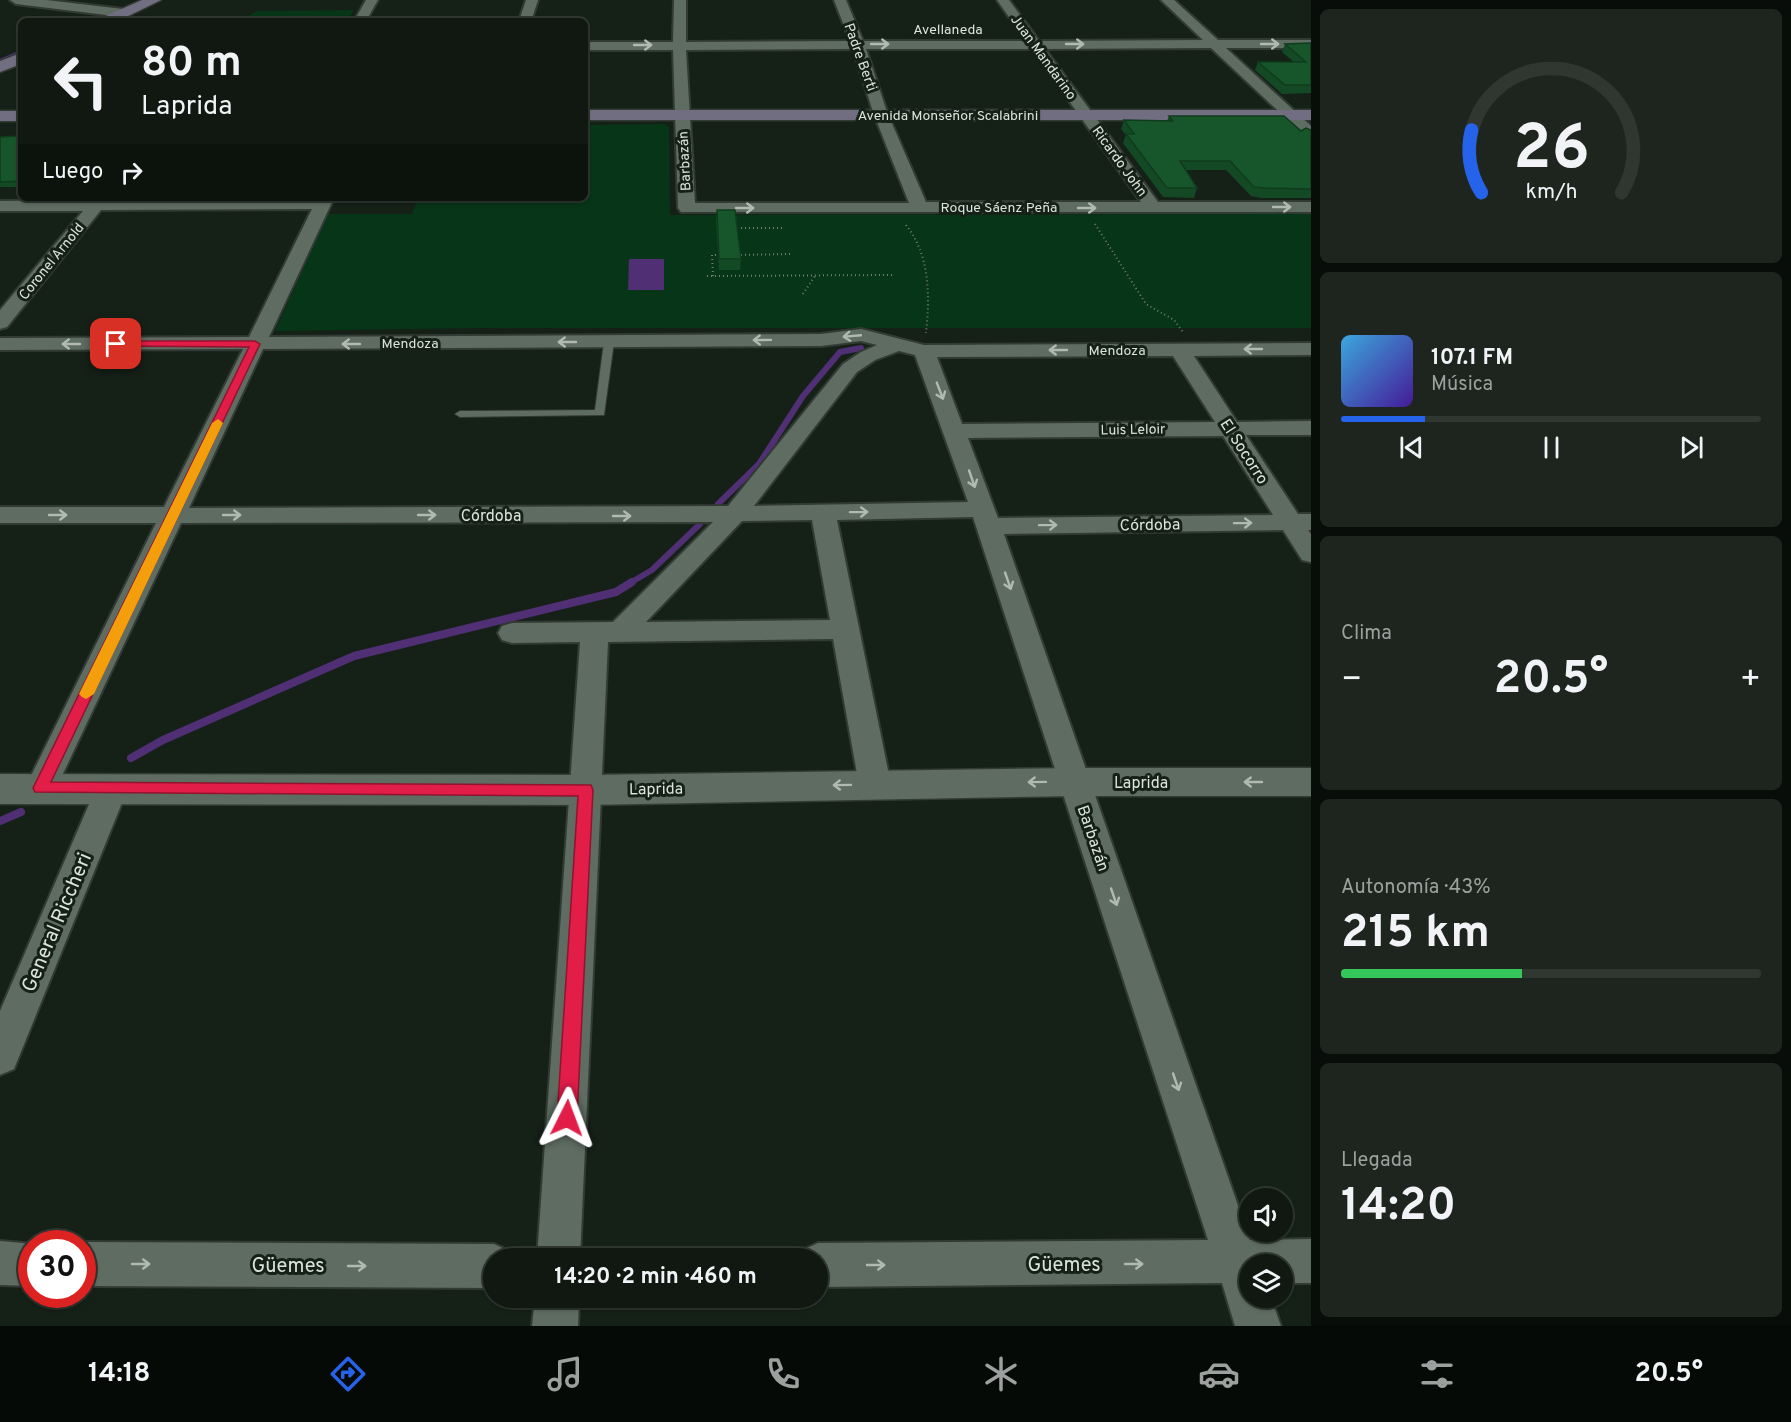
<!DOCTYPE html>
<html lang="es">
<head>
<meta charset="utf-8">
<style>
  :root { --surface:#101811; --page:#1e251f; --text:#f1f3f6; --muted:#9ca09f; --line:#303731; --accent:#2563eb }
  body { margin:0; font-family:Overpass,sans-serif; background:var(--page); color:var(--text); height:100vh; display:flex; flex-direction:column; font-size:22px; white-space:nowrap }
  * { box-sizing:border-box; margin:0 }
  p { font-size:20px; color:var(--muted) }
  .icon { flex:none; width:33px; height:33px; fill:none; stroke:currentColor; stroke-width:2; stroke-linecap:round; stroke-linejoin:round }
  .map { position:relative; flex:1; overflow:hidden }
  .panel { display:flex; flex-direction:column; gap:9px; padding:9px; background:#090d09; width:480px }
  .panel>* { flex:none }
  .banner { position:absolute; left:18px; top:18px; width:570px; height:183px; border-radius:9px; box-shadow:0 2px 4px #0004,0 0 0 2px var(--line); background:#101811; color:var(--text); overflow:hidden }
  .fabs { position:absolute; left:1239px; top:1188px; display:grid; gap:12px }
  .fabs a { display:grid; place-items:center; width:54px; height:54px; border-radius:50%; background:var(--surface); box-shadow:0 2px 4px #0004,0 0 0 2px var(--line); font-size:30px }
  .speed { position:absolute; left:18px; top:1230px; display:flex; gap:12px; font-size:30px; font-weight:700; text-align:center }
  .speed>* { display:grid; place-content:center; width:78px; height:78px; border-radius:50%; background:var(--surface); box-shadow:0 2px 4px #0004,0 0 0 2px var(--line); line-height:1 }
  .speed .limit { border:9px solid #d22; background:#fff; color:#111 }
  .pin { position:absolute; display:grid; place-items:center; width:51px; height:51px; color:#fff; margin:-26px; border-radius:12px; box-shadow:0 3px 9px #0006 }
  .me { position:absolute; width:66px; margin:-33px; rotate:3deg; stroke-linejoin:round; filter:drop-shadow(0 0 4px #0008) }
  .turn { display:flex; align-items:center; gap:21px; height:126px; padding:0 24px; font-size:27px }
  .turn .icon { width:78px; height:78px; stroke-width:2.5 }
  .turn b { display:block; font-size:42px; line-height:51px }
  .then { display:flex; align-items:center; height:57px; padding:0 24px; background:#0003; gap:12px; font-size:22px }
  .big { font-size:45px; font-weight:700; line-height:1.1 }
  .panel .widget { flex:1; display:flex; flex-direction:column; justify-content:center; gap:9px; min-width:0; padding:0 21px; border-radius:9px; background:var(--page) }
  .panel .dial { align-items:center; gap:0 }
  .dial svg { height:156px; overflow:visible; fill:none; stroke:var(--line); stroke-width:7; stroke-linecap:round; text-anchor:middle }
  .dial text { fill:var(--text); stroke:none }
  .song { display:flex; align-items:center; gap:18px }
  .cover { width:72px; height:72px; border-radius:9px; background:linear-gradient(135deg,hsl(200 70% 55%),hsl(260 70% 35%)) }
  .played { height:6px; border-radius:3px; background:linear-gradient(90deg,var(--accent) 20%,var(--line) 20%) }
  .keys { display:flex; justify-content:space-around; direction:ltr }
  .heat { display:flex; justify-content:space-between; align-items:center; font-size:33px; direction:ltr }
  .charge { height:9px; border-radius:4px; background:linear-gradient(90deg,#34c759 43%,var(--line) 0) }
  .trip { position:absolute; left:483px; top:1248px; width:345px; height:60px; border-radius:30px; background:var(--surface); box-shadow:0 2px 4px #0004,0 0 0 2px var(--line); font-weight:700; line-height:60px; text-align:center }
  .tabs { display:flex; height:96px; justify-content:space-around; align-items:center; background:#060a07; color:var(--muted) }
  .tabs .icon { width:42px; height:42px }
  .tabs .selected { color:var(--accent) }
  .tabs b { font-size:27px; color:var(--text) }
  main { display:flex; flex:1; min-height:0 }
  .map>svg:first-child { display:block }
  .green { fill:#073518 }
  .water { fill:#502f75 }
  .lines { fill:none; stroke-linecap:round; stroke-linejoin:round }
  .stream-far2 { stroke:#502f75; stroke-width:4 }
  .stream-far1 { stroke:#502f75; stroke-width:6 }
  .stream { stroke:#502f75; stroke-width:8 }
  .service-casing { stroke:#323a34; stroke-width:2 }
  .minor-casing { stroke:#323a34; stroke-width:4 }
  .tertiary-casing { stroke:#323a34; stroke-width:3 }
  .secondary-casing { stroke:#323a34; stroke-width:3 }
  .path { stroke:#727c74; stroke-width:2; stroke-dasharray:1 3; stroke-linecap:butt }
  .service { fill:#5f6c61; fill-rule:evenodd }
  .minor { fill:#5f6c61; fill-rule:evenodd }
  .tertiary { fill:#5f6c61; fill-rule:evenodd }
  .secondary { fill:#706e80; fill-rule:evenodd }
  .wall { fill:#144925 }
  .building { fill:#17552b; stroke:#103c1e; stroke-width:1.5 }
  .oneway { stroke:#b0b9b2 }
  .route { fill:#e11d48; stroke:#92132f; stroke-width:1.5 }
  .slow { fill:#f59e0b }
  .labels { text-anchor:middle; stroke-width:6; stroke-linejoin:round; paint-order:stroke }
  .far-street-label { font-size:14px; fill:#dbe3dd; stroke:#152017 }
  .street-label { font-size:16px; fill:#dbe3dd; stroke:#152017 }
  .near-street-label { font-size:20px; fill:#dbe3dd; stroke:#152017 }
</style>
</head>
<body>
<main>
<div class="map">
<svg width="1311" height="1326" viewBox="0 0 1311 1326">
  <rect width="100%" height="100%" fill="#152017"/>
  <g class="green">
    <polygon points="354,10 347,21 236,21 258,11"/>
    <polygon points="664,124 669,127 670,215 1311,214 1311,328 481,328 275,331 328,214 412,214 418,198 585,198 585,125"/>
  </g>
  <polygon class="water" points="629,259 664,259 664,290 628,290"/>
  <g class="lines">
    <g class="stream-far2">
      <polyline points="94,21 108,15"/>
      <polyline points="0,61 21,52"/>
    </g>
    <g class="stream-far1">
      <polyline points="718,504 759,464 803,396 840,352 861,348"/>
      <polyline points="630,583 652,570 700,524"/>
    </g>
    <g class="stream">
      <polyline points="131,758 163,740 354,656 616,592 632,582"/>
      <polyline points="0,821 21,812"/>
    </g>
    <defs>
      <polygon id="service" points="609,339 614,342 604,415 460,417 455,414 460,411 595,410 604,342"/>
      <g id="minor">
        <polygon points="10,0 46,0 123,9 129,13 123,17 16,4"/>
        <polygon points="366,0 378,0 366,21 354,21"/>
        <polygon points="526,0 538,0 531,21 519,21"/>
        <path d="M674,0h12v42l164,-1 -16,-41h12l17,41h163l-29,-41h12l30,41 164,-1 -42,-40h13l44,40h93v8h-85l85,78v13l-5,-2 -95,-89 -166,1 113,153h153v10h-630l-3,-4 -5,-158h-88v-8h88zM853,49l20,63 36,91h-214l-9,-153zM866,49h166l109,153h-215l-39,-90z"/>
        <path d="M93,198h17l-1,2 225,-2 -65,139 552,-3 40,-5 63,16 387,-2v12l-117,1 43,66 74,-1v14h-65l52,79h13v16h-3l3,4v28l-9,-2 -19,-30 -279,4 246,706 61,-1v44h-29v-19h-32v34h21l10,28h-46l-13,-43 -404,4v-29h-19l4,-8 15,-7 390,-3 -235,-723 -136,3 54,265 -5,9 -11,4 -11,-4 -5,-9 -26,-146 -225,3 -28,616h-43l43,-616 -68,1 -10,-3 -4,-7 4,-7 10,-3 101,-1 100,-100 -532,1 -129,274 -11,4 -11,-4 -5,-9 131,-265h-156v-16h164l79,-158 -243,1v-12l249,-1 63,-128 -211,1 -94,117 -7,2v-19l83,-99h-83v-10l91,-1zM861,341l16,4 -16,7 -18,12 -115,142 -539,2 74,-159 558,-3zM899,351l16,4 53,147 -214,4 103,-134 18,-12zM1173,356l42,66 -253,2 -25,-67zM1223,436l50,79 -275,3 -30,-80zM812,520l18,100 -184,2 96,-101z"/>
        <polygon points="112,775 123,779 128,788 14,1069 0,1075 0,1011 96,788 101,779"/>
        <polygon points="0,1241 35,1244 32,1244 32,1286 0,1285"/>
        <polygon points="82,1242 494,1244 509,1251 513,1258 494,1258 494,1288 82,1286 82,1244 79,1244"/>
        <polygon points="535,1298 579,1298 578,1326 532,1326"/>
      </g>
      <polygon id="tertiary" points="1075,768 1311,768 1311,796 1075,796 586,805 0,804 0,774 586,775"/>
      <g id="secondary">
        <polygon points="142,0 161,0 118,21 99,21 101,18"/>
        <polygon points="21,53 21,64 0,72 0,61"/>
        <rect x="585" y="110" width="726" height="10"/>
        <rect x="0" y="111" width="21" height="10"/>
      </g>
    </defs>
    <use href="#service" class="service-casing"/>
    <use href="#minor" class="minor-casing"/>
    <use href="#tertiary" class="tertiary-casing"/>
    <use href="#secondary" class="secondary-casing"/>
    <g class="path">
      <polyline points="1095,224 1146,304 1174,320 1183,332"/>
      <path d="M906,225c24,30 24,71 20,108"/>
      <polyline points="741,228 785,228"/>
      <polyline points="737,255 790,254"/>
      <polyline points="707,276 892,275"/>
      <polyline points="713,276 712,255 723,255"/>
      <polyline points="803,294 815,276"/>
    </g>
    <use href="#service" class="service"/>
    <use href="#minor" class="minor"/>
    <use href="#tertiary" class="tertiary"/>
    <use href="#secondary" class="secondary"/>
  </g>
  <g class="wall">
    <polygon points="1311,43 1311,93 1282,94 1255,70 1258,62 1294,62 1282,52 1285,44"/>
    <polygon points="1169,116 1301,131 1311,130 1311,198 1261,198 1251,196 1226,170 1185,170 1197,188 1194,198 1163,197 1123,143 1126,135 1121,129 1124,120 1167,121"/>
    <polygon points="21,136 21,187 0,187 0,137"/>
    <polygon points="717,210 741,259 740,270 719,270 716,221"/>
  </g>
  <g class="building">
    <polygon points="1311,43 1311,85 1285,85 1258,62 1306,62 1285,44"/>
    <polygon points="1169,116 1284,116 1301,131 1306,128 1311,130 1311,189 1264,188 1254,187 1230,161 1180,161 1197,188 1167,188 1126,134 1134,134 1124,120 1173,121"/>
    <polygon points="21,136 21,181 0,182 0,137"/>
    <polygon points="717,210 735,210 741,259 719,259"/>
  </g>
  <defs><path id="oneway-shaft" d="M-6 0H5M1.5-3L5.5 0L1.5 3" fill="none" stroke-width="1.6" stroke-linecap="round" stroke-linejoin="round" transform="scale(1.5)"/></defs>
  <g class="oneway">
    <use href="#oneway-shaft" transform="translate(880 44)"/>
    <use href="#oneway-shaft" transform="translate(1075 44)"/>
    <use href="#oneway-shaft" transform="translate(1270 44)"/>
    <use href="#oneway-shaft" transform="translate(643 45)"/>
    <use href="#oneway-shaft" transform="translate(1282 207)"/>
    <use href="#oneway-shaft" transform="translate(745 208)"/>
    <use href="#oneway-shaft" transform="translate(1087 208)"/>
    <use href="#oneway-shaft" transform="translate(852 336) rotate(175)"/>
    <use href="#oneway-shaft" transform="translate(762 340) rotate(179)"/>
    <use href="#oneway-shaft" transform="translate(567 342) rotate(180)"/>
    <use href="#oneway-shaft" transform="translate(71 344) rotate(-180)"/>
    <use href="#oneway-shaft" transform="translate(351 344) rotate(180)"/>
    <use href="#oneway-shaft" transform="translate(1253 349) rotate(180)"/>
    <use href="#oneway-shaft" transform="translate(1058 350) rotate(180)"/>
    <use href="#oneway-shaft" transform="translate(940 391) rotate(69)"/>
    <use href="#oneway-shaft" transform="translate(972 479) rotate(71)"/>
    <use href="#oneway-shaft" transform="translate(859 512) rotate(-1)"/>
    <use href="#oneway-shaft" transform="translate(58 515)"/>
    <use href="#oneway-shaft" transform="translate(232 515)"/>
    <use href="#oneway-shaft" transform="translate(427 515)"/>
    <use href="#oneway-shaft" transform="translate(622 516)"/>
    <use href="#oneway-shaft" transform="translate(1243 523) rotate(-1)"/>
    <use href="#oneway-shaft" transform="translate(1048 525) rotate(-1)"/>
    <use href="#oneway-shaft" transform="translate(1008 581) rotate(71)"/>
    <use href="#oneway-shaft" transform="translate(1037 782) rotate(179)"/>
    <use href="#oneway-shaft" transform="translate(1253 782) rotate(-180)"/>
    <use href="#oneway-shaft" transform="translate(842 785) rotate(179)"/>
    <use href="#oneway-shaft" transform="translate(1114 897) rotate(71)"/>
    <use href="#oneway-shaft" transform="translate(1176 1082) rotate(71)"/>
    <use href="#oneway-shaft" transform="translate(141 1264)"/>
    <use href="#oneway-shaft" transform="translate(1134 1264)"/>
    <use href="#oneway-shaft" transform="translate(876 1265)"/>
    <use href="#oneway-shaft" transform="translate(357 1266)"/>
  </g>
  <polygon class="route" points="116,341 255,341 260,344 51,782 591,785 593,790 577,1118 574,1125 567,1127 560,1125 557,1118 578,796 35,792 33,788 249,347 112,346 112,342"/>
  <polygon class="slow" points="218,419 223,423 94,694 86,699 82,697 79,694 212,423"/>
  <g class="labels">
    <g class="far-street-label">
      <text x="948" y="34">Avellaneda</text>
      <text transform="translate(861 57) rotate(70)" y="5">Padre Berti</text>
      <text transform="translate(1044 57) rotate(54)" y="5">Juan Mandarino</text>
      <text x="948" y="120">Avenida Monseñor Scalabrini</text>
      <text transform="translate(684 161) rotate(-93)" y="5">Barbazán</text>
      <text transform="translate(1120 161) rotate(54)" y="5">Ricardo John</text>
      <text x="999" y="212">Roque Sáenz Peña</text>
      <text transform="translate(51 261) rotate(-51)" y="5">Coronel Arnold</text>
      <text x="410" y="348">Mendoza</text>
      <text x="1117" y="355">Mendoza</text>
      <text transform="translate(1133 429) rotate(-1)" y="5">Luis Leloir</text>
    </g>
    <g class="street-label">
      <text transform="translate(1245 451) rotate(57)" y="6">El Socorro</text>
      <text x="491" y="521">Córdoba</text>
      <text transform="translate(1150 524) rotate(-1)" y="6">Córdoba</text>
      <text x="1141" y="788">Laprida</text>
      <text transform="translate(656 788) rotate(-1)" y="6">Laprida</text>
      <text transform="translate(1094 838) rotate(71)" y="6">Barbazán</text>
    </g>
    <g class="near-street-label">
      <text transform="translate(56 922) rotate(-67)" y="7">General Riccheri</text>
      <text x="1064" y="1271">Güemes</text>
      <text x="288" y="1272">Güemes</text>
    </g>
  </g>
</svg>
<div class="fabs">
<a><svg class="icon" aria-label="sound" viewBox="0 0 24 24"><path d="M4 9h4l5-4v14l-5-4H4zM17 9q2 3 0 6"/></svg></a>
<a><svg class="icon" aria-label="layers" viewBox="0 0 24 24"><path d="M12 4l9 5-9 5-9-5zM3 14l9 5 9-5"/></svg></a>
</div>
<div class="speed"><div class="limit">30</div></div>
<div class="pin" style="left:116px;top:344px;background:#d93025"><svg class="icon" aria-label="arrive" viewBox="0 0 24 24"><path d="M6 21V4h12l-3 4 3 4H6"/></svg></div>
<svg class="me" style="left:567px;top:1118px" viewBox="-20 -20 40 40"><path d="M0-17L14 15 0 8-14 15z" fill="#e11d48" stroke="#fff" stroke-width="4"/></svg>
<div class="trip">14:20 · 2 min · 460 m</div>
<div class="banner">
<div class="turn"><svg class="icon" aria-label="left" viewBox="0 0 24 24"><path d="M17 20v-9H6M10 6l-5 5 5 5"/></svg><div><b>80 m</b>Laprida</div></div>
<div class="then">Luego<svg class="icon" aria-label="right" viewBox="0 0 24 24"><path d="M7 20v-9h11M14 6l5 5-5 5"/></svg></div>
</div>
</div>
<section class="panel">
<div class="widget dial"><svg viewBox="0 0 100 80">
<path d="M14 69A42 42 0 1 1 86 69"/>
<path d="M14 69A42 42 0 0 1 9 37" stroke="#2563eb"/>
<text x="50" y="56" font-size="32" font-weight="700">26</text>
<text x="50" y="72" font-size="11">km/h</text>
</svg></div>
<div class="widget">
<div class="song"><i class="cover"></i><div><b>107.1 FM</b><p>Música</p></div></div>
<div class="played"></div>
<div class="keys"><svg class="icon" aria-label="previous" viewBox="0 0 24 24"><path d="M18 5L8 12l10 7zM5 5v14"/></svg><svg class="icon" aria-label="pause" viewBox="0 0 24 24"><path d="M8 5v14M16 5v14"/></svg><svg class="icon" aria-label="next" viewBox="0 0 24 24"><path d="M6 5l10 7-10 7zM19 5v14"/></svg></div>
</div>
<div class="widget"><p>Clima</p>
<div class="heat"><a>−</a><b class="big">20.5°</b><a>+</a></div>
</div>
<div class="widget"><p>Autonomía · 43%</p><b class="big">215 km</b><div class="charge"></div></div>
<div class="widget"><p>Llegada</p><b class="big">14:20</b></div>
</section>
</main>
<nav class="tabs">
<b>14:18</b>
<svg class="icon selected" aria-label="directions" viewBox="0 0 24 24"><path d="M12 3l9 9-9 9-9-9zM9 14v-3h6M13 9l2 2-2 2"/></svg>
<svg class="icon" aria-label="music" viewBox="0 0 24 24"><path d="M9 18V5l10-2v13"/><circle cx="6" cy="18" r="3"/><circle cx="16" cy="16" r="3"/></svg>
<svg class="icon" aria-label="phone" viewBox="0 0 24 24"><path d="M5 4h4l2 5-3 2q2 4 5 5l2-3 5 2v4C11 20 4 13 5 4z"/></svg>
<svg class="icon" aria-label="climate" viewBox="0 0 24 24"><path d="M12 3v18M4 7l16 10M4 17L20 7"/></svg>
<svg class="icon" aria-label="car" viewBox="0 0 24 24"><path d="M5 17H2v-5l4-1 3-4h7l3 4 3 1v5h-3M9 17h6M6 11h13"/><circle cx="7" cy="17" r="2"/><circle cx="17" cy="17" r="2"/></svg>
<svg class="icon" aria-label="filters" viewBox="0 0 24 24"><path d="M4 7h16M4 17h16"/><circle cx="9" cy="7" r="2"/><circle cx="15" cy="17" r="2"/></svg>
<b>20.5°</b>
</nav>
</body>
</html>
